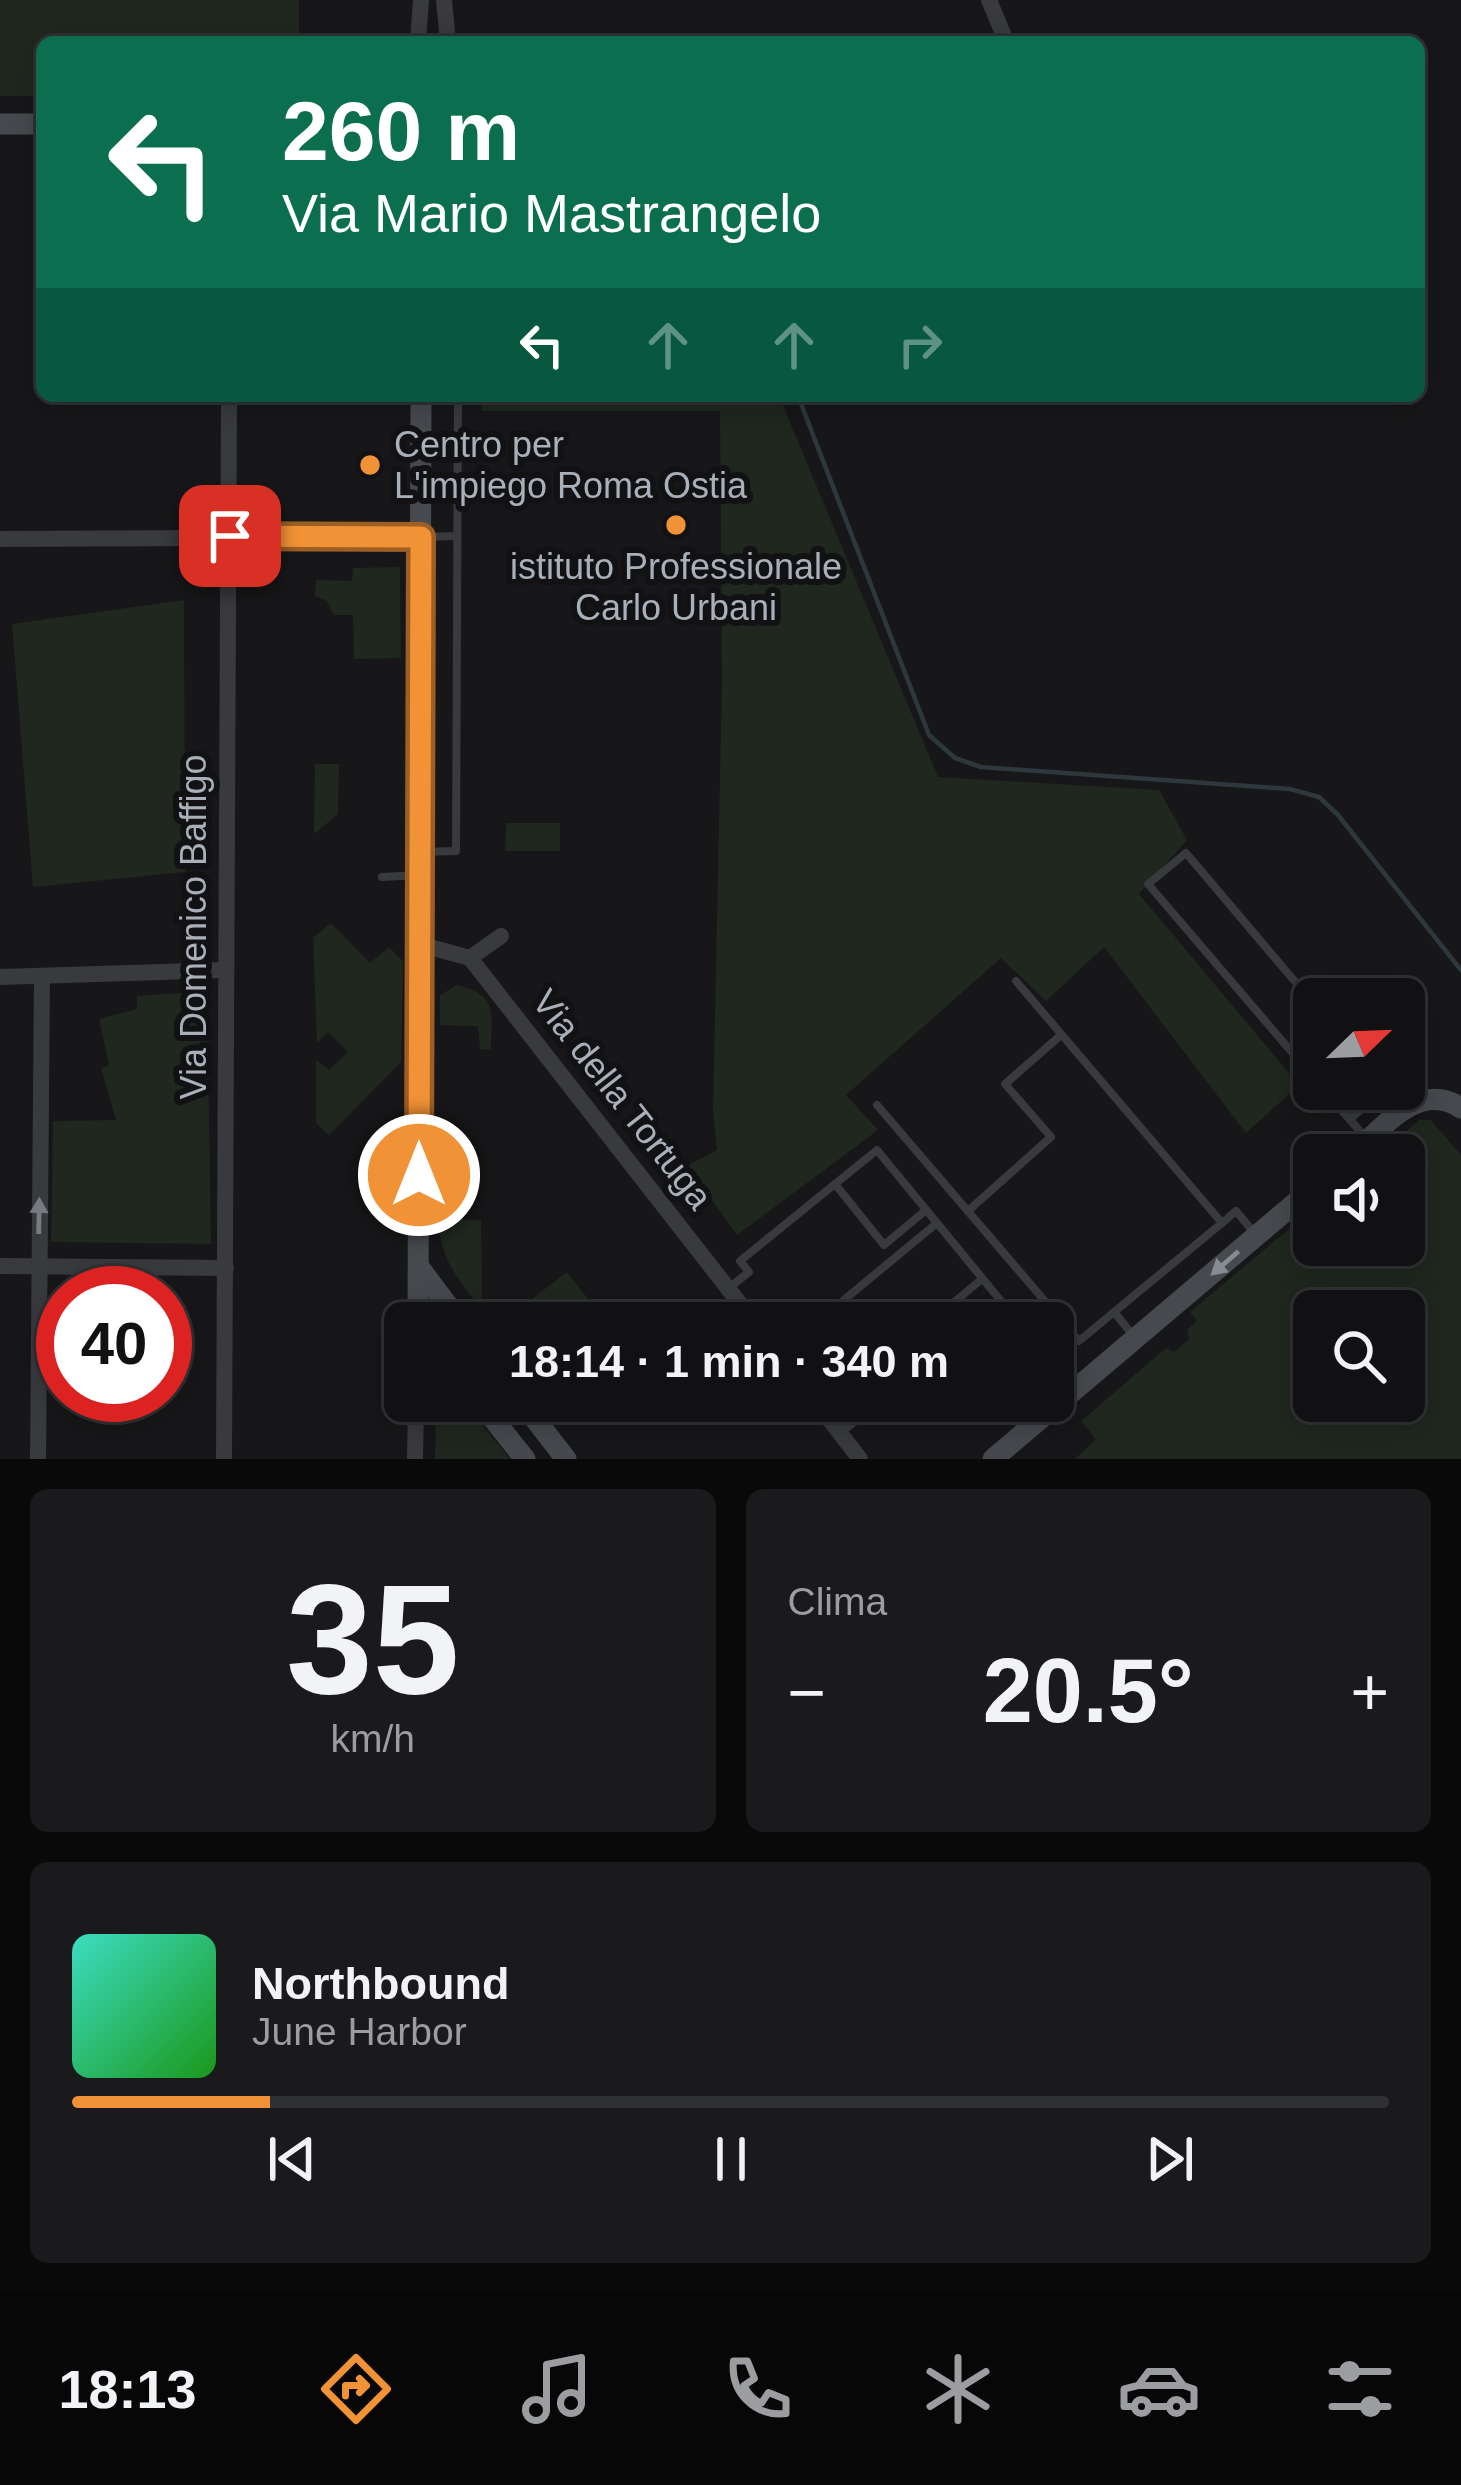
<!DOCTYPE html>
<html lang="it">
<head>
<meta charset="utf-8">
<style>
  :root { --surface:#111113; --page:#1a1a1c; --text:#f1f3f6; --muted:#9c9da0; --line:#303133; --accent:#f29236 }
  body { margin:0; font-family:Helvetica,sans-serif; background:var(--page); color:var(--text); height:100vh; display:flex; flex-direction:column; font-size:45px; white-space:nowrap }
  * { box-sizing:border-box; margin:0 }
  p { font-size:39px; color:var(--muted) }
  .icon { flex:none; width:66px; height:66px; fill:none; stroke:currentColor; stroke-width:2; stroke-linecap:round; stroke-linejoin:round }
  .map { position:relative; height:1459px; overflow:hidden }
  .details { display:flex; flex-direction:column; gap:30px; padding:30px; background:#09090a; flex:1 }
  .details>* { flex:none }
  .banner { position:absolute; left:36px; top:36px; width:1389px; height:366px; border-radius:18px; box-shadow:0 6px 30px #0003,0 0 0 3px var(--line); background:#0b6e4f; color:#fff; overflow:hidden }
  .needle { width:78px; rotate:67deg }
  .fabs { position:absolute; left:1293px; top:978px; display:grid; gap:24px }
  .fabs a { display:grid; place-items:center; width:132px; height:132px; border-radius:18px; background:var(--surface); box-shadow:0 6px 30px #0003,0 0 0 3px var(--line); font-size:60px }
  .speed { position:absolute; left:36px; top:1266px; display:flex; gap:24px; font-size:60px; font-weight:700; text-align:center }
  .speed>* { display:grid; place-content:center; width:156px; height:156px; border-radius:50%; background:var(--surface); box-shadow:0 6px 30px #0003,0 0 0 3px var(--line); line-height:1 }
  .speed .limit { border:18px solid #d22; background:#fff; color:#111 }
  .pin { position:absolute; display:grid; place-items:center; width:102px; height:102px; color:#fff; margin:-51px; border-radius:24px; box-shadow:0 6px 18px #0006 }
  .me { position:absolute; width:132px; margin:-66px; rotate:0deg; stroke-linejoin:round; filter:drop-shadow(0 0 9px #0008) }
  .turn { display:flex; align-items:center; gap:42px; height:252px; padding:0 48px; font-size:54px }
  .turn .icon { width:156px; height:156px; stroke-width:2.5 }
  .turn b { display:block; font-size:84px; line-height:102px }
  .lanes { display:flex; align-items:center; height:114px; padding:0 48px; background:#0003; justify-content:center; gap:60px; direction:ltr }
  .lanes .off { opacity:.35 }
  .big { font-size:90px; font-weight:700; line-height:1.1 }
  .details .widget { flex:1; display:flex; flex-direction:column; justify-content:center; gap:18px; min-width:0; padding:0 42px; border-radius:18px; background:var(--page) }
  .details .dial { align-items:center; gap:0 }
  .dial b { font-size:156px; line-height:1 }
  .song { display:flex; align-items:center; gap:36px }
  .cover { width:144px; height:144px; border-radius:18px; background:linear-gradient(135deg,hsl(170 70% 55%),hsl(120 70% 35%)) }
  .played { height:12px; border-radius:6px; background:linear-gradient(90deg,var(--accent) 15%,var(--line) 15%) }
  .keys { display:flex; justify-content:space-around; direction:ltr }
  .heat { display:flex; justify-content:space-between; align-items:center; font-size:66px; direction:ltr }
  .details .tiles { flex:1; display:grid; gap:30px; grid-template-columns:1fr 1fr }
  .widget:last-child { grid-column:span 2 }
  .trip { position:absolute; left:384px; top:1302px; width:690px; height:120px; border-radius:18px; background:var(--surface); box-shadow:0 6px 30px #0003,0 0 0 3px var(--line); font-weight:700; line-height:120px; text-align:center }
  .tab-bar { display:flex; height:192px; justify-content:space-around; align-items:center; background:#070708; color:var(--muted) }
  .tab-bar .icon { width:84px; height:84px }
  .tab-bar .selected { color:var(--accent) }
  .tab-bar b { font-size:54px; color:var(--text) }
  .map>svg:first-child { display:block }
  .green { fill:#1f271f; fill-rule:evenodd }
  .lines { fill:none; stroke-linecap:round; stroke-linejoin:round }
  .stream { stroke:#2d383d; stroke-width:4.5 }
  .lane { stroke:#383a3e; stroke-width:8 }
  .street { stroke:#383a3e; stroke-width:16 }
  .secondary { stroke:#46494e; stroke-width:21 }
  .oneway { fill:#767b82 }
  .oneway2 { fill:#868c94 }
  .route-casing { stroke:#9d5f23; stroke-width:30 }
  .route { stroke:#f29236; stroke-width:21 }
  .poi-dot { fill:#f29236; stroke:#121214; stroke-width:4.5 }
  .labels { text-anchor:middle; stroke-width:12; stroke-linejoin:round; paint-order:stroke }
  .poi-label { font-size:36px; fill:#a9b0b9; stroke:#121214; text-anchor:start }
  .street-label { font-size:36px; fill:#a9b0b9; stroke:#121214 }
</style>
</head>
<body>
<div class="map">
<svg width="1461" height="1459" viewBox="0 0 1461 1459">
  <rect width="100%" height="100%" fill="#171719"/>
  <g class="green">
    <polygon points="0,0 299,0 299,36 286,35 286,42 42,42 42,96 0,96"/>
    <polygon points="482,396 779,396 938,777 1159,790 1187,840 1139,894 1299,1085 1246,1133 1104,947 1046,1001 1001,958 846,1095 878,1130 737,1235 687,1166 717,1150 713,1111 722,683 720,411 482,411"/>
    <polygon points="400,567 401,658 354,659 353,615 334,615 327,601 315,596 316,580 352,581 353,568"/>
    <polygon points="184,600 185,872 33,887 12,624"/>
    <polygon points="315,764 339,764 338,814 314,834"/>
    <polygon points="506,823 560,823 560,851 505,851"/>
    <polygon points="331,923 370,963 389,947 403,961 401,1062 329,1135 316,1123 316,1060 329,1070 348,1052 328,1032 317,1043 313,938"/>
    <path d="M457,985c42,11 34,27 34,65l-11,-1 -2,-23 -38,-1v-30z"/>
    <polygon points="207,991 211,1244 51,1242 53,1121 116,1120 101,1068 109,1065 99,1019 137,1009 137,996"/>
    <path d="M1419,1120h12l30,35v304h-386l21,-20 -15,-18 85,-73 8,4 15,-13 -2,-9 10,-9 -7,-9 124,-104v37h90v-90h-27zM1314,1311h90v90h-90z"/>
    <path d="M438,1219l43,1 1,79h9l-2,19c-25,-33 -48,-51 -51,-99z"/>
    <polygon points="567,1272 607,1323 505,1323 506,1306 512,1314"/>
    <polygon points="447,1401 465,1404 510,1459 435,1459 436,1411"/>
  </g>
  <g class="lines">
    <polyline class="stream" points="798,396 929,735 955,758 981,767 1290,789 1319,797 1338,815 1461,970"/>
    <g class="lane">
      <polyline points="422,537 457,536"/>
      <polyline points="420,852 456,851 458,396"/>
      <polyline points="382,877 418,875"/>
      <polyline points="1016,981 1222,1223 1236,1211 1256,1235"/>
      <polyline points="1314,1004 1186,853 1148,884 1314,1078"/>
      <polyline points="1323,1089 1366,1138"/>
      <polyline points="877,1105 1079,1341 1222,1223"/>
      <polyline points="1350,1119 1385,1089"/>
      <polyline points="835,1184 884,1245 926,1210"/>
      <polyline points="968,1211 1051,1137 1005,1084 1061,1035"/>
      <polyline points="730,1287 749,1272 740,1261 877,1150 937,1223"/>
      <polyline points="1114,1312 1132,1334"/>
      <polyline points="816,1323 937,1223 1019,1323"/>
      <polyline points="929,1323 982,1279"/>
      <polyline points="980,1323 1003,1305"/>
      <polyline points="1053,1363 1075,1388"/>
      <polyline points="840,1433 881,1401"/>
    </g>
    <g class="street">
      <polyline points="444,0 448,42"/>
      <polyline points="989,0 1006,41"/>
      <polyline points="418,42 421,0"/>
      <polyline points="0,539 421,537"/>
      <polyline points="419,944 470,958 755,1323"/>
      <polyline points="470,958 501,936"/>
      <polyline points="0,977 225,970"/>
      <polyline points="0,1266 226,1268"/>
      <polyline points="815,1401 860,1459"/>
      <polyline points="38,1459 42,976"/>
      <polyline points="224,1459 229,396"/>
      <polyline points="415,1459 416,1401"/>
    </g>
    <g class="secondary">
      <polyline points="0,124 42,124"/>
      <path d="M1352,1155c30,-26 67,-76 109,-47"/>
      <polyline points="419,1267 461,1323"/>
      <polyline points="418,1323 421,396"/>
      <polyline points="479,1401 525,1459"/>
      <polyline points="521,1401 566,1459"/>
      <polyline points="993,1459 1314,1187"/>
    </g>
  </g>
  <defs><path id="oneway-solid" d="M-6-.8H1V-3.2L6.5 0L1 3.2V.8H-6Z" transform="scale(3)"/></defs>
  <use class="oneway" href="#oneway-solid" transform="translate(39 1216) rotate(-89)"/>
  <use class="oneway2" href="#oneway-solid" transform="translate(1225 1263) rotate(139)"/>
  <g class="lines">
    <defs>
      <polyline id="route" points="230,536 421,537 419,1175"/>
    </defs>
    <use href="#route" class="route-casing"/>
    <use href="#route" class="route"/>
  </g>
  <g class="poi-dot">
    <circle cx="370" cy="465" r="12"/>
    <circle cx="676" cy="525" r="12"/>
  </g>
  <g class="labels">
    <g class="poi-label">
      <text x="394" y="457">Centro per<tspan x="394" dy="41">L'impiego Roma Ostia</tspan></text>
      <text x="676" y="579" text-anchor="middle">istituto Professionale<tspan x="676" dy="41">Carlo Urbani</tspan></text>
    </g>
    <g class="street-label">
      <text transform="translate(193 927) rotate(-90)" y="13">Via Domenico Baffigo</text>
      <text transform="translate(623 1099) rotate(52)" y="13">Via della Tortuga</text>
    </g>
  </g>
</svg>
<div class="fabs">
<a><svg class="needle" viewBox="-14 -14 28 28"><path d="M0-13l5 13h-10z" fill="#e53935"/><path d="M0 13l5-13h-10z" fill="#9c9da0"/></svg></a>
<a><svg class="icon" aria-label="sound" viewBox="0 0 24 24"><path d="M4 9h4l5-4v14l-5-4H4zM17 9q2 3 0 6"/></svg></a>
<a><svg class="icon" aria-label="search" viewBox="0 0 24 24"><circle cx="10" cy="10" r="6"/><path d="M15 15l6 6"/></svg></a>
</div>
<div class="speed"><div class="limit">40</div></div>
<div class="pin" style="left:230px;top:536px;background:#d93025"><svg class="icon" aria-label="arrive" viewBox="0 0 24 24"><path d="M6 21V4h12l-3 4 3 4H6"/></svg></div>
<svg class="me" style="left:419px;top:1175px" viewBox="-20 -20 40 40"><circle r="17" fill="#f29236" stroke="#fff" stroke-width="3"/><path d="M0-11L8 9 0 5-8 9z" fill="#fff"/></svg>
<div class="trip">18:14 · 1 min · 340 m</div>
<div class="banner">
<div class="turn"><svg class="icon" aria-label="left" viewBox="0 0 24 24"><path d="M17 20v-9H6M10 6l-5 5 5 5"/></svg><div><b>260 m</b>Via Mario Mastrangelo</div></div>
<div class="lanes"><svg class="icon" aria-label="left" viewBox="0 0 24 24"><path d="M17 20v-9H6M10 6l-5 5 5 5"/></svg><svg class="icon off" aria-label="ahead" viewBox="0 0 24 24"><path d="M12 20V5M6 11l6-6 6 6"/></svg><svg class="icon off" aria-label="ahead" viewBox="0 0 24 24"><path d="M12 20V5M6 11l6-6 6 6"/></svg><svg class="icon off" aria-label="right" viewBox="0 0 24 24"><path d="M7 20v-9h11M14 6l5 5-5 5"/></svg></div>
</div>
</div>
<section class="details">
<div class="tiles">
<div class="widget dial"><b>35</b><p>km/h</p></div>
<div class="widget"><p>Clima</p>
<div class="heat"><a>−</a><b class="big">20.5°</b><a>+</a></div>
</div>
<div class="widget">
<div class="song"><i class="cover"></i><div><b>Northbound</b><p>June Harbor</p></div></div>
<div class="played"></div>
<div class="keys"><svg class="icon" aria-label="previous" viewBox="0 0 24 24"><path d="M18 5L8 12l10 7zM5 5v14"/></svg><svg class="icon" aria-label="pause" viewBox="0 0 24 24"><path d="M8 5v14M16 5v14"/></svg><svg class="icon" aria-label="next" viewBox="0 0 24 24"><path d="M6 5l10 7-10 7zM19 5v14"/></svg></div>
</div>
</div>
</section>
<nav class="tab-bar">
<b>18:13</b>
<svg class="icon selected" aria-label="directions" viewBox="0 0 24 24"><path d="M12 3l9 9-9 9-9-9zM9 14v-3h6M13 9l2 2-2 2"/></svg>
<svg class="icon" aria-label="music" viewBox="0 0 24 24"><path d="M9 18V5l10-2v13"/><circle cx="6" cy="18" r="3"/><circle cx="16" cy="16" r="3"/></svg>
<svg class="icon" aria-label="phone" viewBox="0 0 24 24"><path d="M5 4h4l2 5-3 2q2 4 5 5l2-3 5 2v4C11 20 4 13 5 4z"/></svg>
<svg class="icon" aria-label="climate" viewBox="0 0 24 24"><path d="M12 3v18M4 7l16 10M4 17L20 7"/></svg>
<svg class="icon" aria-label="car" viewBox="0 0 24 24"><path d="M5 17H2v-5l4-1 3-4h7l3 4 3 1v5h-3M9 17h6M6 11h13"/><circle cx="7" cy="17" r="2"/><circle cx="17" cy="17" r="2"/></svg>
<svg class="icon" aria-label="filters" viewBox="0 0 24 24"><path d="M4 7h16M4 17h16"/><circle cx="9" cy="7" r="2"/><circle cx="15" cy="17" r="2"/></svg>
</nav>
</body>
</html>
